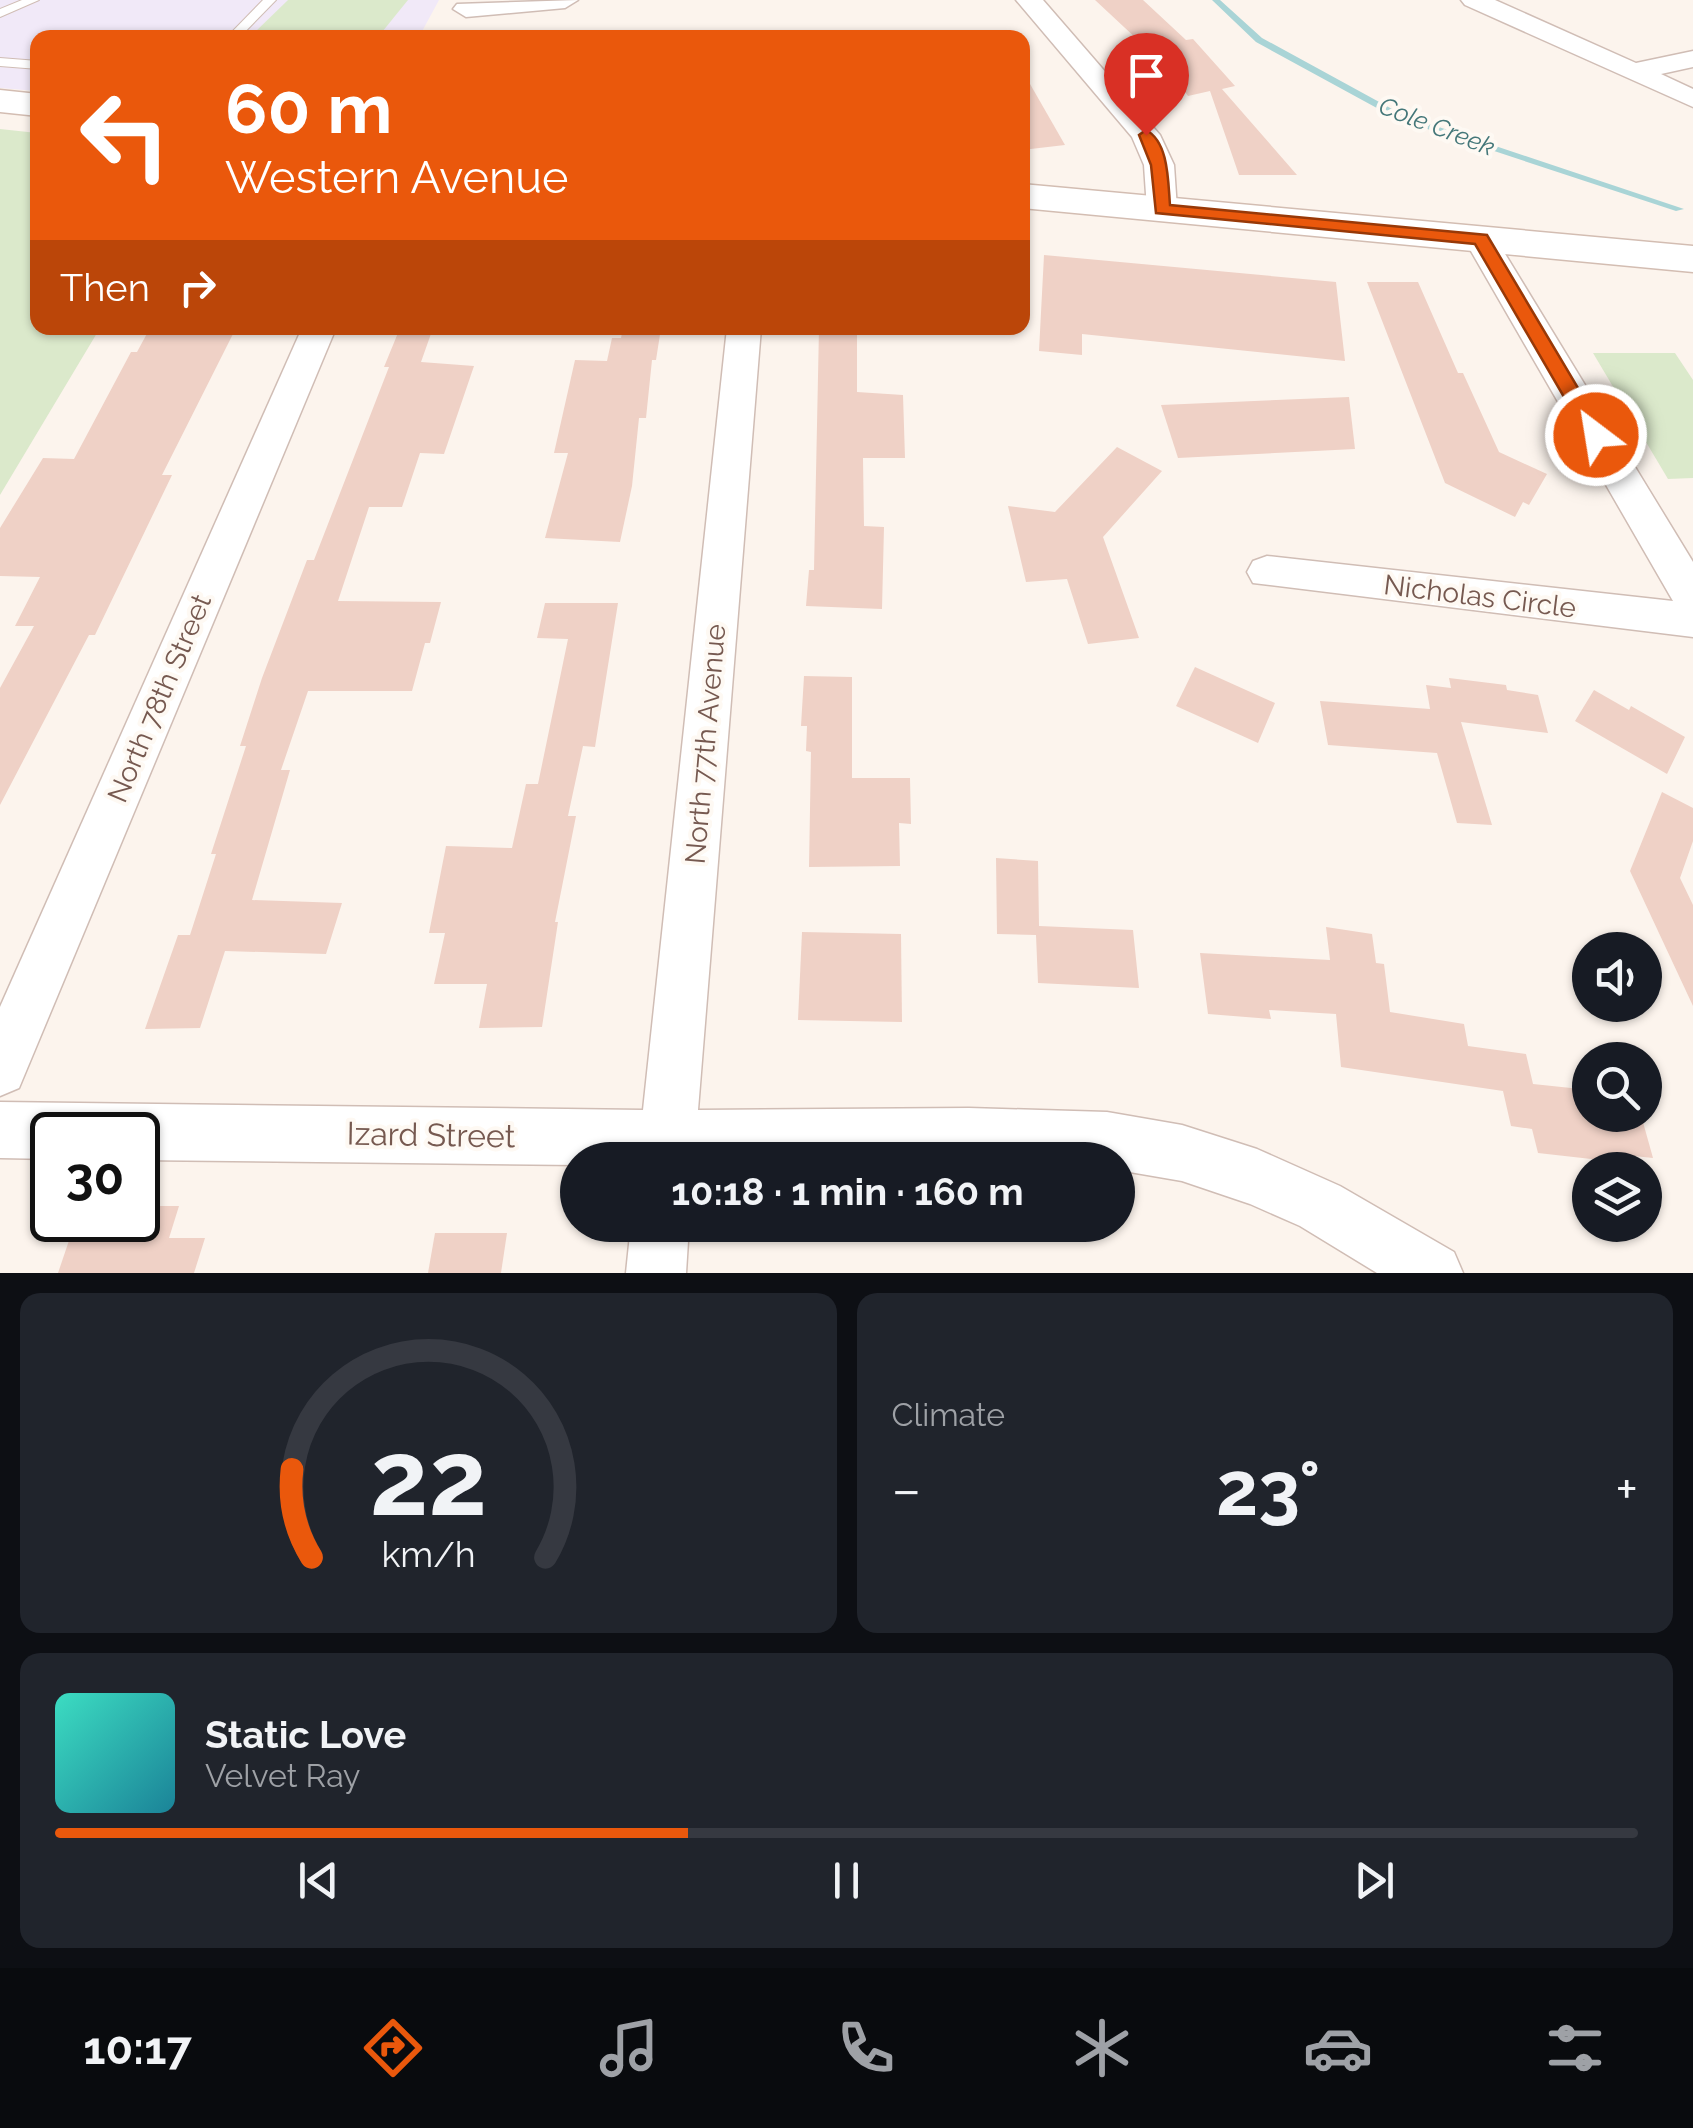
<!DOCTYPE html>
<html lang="en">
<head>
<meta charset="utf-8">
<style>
  :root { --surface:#171b24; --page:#20242c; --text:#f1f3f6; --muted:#9ea1a6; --line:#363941; --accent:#ea580c }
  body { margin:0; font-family:Raleway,sans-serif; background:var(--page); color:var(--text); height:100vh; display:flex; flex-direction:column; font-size:38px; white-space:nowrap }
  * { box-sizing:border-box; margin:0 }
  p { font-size:32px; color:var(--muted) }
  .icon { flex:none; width:55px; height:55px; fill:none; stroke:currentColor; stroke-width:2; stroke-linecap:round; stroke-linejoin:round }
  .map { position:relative; height:1273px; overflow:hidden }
  .panel { display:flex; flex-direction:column; gap:20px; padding:20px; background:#0d0f14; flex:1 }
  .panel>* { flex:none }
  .hud { position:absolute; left:30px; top:30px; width:1000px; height:305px; border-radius:20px; box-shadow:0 2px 8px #0004; background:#ea580c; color:#fff; overflow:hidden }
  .controls { position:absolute; left:1572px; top:932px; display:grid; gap:20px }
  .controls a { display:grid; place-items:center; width:90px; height:90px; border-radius:50%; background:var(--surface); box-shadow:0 2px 8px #0004; font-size:50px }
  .speed { position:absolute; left:30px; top:1112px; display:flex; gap:20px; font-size:50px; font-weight:700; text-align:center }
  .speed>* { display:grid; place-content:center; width:130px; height:130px; border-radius:50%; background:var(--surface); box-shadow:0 2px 8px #0004; line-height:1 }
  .speed .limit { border:5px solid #111; border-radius:15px; background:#fff; color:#111 }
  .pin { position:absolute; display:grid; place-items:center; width:85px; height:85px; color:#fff; margin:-102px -42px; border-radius:50% 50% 50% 0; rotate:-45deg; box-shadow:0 0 10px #0007 }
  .pin .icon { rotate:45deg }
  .me { position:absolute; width:110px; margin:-55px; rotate:329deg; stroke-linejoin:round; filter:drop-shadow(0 0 8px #0008) }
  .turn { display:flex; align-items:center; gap:35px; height:210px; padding:0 30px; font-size:45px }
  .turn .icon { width:130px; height:130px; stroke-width:2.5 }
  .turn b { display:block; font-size:70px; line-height:85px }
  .then { display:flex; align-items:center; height:95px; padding:0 30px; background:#0003; gap:20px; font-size:38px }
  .big { font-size:75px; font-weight:700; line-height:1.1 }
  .panel .card { flex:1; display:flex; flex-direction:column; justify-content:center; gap:15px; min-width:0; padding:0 35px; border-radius:20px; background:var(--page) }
  .panel .dial { align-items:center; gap:0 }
  .dial svg { height:260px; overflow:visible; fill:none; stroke:var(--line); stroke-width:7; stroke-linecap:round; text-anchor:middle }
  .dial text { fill:var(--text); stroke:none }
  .song { display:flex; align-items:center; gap:30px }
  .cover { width:120px; height:120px; border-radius:15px; background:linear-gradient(135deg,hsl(170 70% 55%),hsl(190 70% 35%)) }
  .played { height:10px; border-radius:5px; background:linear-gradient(90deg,var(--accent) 40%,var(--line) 40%) }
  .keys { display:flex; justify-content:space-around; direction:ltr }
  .heat { display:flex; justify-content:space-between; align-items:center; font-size:55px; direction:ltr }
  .panel .tiles { flex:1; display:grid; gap:20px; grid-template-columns:1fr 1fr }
  .card:last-child { grid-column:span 2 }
  .trip { position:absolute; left:560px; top:1142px; width:575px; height:100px; border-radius:50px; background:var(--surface); box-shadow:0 2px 8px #0004; font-weight:700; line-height:100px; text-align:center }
  .menu { display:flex; height:160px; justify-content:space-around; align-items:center; background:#090b0e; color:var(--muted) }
  .menu .icon { width:70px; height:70px }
  .menu .current { color:var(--accent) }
  .menu b { font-size:45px; color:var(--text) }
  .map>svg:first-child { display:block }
  .education { fill:#f1e9f8 }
  .green { fill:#dbe9cb }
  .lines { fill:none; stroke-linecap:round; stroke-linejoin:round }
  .stream { fill:#a9d4d6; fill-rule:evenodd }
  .building { fill:#efd1c6 }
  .lane-casing { stroke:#d0bdb5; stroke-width:2 }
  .street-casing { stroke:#d0bdb5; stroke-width:3 }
  .secondary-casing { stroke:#d3bdb2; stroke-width:3 }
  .lane { fill:#fff; fill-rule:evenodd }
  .street { fill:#fff; fill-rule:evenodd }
  .secondary { fill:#fff; fill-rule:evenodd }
  .route { fill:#ea580c; stroke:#983908; stroke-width:2.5 }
  .labels { text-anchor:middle; stroke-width:8; stroke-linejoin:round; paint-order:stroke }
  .far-water-label { font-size:25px; font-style:italic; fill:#447779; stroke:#fef9f3 }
  .street-label { font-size:28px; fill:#765950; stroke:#fef9f3 }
  .near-street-label { font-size:32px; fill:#765950; stroke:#fef9f3 }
</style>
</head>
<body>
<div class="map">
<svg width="1693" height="1273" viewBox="0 0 1693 1273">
  <rect width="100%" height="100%" fill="#fcf4ed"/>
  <polygon class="education" points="0,0 439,0 419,37 38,38 37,91 0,88"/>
  <g class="green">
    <polygon points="288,0 408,0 378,37 250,37"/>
    <polygon points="0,129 37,133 38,328 100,328 0,495"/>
    <polygon points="1593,353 1675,353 1693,380 1693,478 1668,479"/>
  </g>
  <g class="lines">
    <polygon class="stream" points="1212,0 1220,0 1262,38 1403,115 1684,209 1676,211 1397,119 1256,42"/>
  </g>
  <g class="building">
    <polygon points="1095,0 1143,0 1186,40 1193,39 1235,86 1222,89 1297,175 1239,175 1210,91 1188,96 1168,68"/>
    <polygon points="1022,70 1065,145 1022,150"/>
    <polygon points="1044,255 1336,282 1345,361 1082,334 1082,355 1039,351"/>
    <polygon points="1367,282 1418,282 1458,373 1463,373 1499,452 1547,474 1529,505 1523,502 1515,517 1445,483"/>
    <polygon points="150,328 236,328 162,475 172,475 95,635 89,635 0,805 0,688 34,626 15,626 40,577 0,576 0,528 43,458 74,459 131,352 137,352"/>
    <polygon points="400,328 433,328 421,362 474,366 444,454 420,453 402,507 369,507 338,601 441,602 430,643 425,643 412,691 308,691 281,770 290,770 252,900 342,903 326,954 225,951 200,1028 145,1029 178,935 190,935 216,854 211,854 246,746 240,746 262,678 307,560 314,560 389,367 384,367"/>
    <polygon points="623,328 661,328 656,360 652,360 646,418 639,418 632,486 620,542 545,538 568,453 554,453 575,360 607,361 612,338 621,338"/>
    <polygon points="819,328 857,328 857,392 903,395 905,458 863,458 864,526 884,527 882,609 806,606 809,570 814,570"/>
    <polygon points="1349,397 1355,449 1178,458 1161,405"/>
    <polygon points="1117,447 1162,471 1103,537 1139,638 1088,644 1067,579 1026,582 1008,506 1055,512"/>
    <polygon points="545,603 618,603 595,747 583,746 568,816 576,816 555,922 558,922 542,1027 479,1028 487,984 434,984 445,933 429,933 446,846 512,848 526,784 538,784 568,639 537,638"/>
    <polygon points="1195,667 1275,703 1258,743 1176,706"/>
    <polygon points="804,676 852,677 852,778 910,778 911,824 899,823 900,866 809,867 811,752 806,751 807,726 801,726"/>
    <polygon points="1449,678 1506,685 1507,690 1538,695 1548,733 1461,722 1492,825 1457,823 1437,753 1328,745 1320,701 1430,709 1426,685 1451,688"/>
    <polygon points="1594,690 1629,710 1631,706 1685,737 1667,774 1575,721"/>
    <polygon points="1662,792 1693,808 1693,841 1680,878 1693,905 1693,1006 1630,871"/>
    <polygon points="996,858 1038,861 1039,926 1133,930 1139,988 1038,983 1036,935 997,934"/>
    <polygon points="1326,927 1372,934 1376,963 1384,964 1390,1012 1464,1024 1468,1046 1526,1054 1533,1084 1590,1090 1590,1115 1641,1115 1653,1158 1615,1154 1618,1162 1538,1153 1532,1129 1511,1126 1503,1091 1341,1067 1336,1014 1269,1010 1271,1019 1208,1014 1200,953 1330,960"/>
    <polygon points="802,932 901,934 902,1022 798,1020"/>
    <polygon points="138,1206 179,1206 169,1238 205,1238 194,1273 58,1273 76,1220 138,1220"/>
    <polygon points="435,1233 507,1233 501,1273 428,1273"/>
  </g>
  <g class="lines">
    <defs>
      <g id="lane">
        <polygon points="22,0 39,0 0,17 0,9"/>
        <polygon points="263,0 276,0 239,38 226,38"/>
        <polygon points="0,58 38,61 38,69 0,66"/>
      </g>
      <g id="street">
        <polygon points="578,0 565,8 466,17 453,9 457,4"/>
        <polygon points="1016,0 1043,0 1160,135 1174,165 1177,209 1173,216 1151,216 1147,209 1144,165 1132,137"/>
        <polygon points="1461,0 1495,0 1636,63 1693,51 1693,67 1661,74 1693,89 1693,107 1465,5"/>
        <polygon points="1480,229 1491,232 1496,239 1693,562 1693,637 1253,583 1247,572 1253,561 1267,556 1673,601 1464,239 1469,232"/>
        <polygon points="302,328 336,328 19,1088 0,1096 0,1007"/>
        <polygon points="727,328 761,328 698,1110 969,1108 1107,1112 1182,1125 1257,1149 1340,1186 1454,1252 1463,1273 1377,1273 1300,1226 1250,1204 1182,1181 1118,1170 1118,1160 578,1160 578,1165 138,1160 138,1135 52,1135 52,1159 0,1158 0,1102 643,1110"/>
        <polygon points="631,1225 689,1225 686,1273 626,1273"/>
      </g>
      <g id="secondary">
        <polygon points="0,90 38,94 38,116 0,112"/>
        <polygon points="1022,184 1693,246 1693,272 1022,208"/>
      </g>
    </defs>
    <use href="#lane" class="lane-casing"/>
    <use href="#street" class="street-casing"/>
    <use href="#secondary" class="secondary-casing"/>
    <use href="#lane" class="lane"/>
    <use href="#street" class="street"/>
    <use href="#secondary" class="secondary"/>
  </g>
  <path class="route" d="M1146,130c23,12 22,52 24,75l317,30 119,200 -2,5h-15l-114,-196 -319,-31 -5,-48 -12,-30z"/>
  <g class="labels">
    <g class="far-water-label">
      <text transform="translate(1437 126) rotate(21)" y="9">Cole Creek</text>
    </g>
    <g class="street-label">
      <text transform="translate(1480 596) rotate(7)" y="10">Nicholas Circle</text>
      <text transform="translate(159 698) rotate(-67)" y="10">North 78th Street</text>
      <text transform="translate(705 744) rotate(-85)" y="10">North 77th Avenue</text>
    </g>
    <g class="near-street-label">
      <text transform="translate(431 1135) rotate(1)" y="11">Izard Street</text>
    </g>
  </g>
</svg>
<div class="controls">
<a><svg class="icon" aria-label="sound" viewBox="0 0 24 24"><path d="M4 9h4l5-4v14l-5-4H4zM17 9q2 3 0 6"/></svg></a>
<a><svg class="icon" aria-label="search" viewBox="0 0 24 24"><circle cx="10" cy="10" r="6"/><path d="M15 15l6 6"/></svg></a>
<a><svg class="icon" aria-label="layers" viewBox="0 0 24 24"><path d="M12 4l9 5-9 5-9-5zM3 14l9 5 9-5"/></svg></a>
</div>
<div class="speed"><div class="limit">30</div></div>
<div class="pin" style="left:1146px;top:135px;background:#d93025"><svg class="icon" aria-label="arrive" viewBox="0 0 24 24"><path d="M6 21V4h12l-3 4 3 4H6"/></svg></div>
<svg class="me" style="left:1596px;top:435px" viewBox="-20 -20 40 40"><circle r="17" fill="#ea580c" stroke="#fff" stroke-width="3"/><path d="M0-11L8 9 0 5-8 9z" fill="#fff"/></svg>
<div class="trip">10:18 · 1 min · 160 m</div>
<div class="hud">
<div class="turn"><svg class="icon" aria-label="left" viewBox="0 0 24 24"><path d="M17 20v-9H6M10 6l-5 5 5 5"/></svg><div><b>60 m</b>Western Avenue</div></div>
<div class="then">Then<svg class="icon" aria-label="right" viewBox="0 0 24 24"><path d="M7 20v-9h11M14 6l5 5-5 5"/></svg></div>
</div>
</div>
<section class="panel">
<div class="tiles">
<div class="card dial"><svg viewBox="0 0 100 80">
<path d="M14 69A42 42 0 1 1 86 69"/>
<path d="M14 69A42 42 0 0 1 8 42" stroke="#ea580c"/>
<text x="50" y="56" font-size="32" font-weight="700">22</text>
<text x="50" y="72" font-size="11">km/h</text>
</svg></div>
<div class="card"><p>Climate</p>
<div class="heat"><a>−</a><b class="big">23°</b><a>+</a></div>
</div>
<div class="card">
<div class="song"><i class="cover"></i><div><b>Static Love</b><p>Velvet Ray</p></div></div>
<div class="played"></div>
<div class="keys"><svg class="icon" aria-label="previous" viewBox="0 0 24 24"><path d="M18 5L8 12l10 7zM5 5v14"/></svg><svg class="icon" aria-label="pause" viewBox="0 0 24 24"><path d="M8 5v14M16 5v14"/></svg><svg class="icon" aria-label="next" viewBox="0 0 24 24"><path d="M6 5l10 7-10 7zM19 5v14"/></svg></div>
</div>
</div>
</section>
<nav class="menu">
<b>10:17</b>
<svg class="icon current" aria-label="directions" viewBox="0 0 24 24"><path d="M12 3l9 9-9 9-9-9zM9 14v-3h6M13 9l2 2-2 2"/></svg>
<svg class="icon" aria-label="music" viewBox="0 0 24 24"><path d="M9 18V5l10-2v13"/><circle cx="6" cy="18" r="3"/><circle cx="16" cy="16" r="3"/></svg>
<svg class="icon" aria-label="phone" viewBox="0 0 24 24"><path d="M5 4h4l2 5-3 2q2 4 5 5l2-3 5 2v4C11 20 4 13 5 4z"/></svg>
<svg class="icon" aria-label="climate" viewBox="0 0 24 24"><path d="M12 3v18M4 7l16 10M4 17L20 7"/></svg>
<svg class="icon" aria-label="car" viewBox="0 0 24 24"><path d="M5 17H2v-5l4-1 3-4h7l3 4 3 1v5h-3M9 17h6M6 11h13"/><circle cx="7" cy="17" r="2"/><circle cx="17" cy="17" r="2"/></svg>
<svg class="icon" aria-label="filters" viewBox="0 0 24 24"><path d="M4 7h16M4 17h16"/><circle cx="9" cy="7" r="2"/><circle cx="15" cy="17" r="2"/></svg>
</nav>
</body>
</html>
